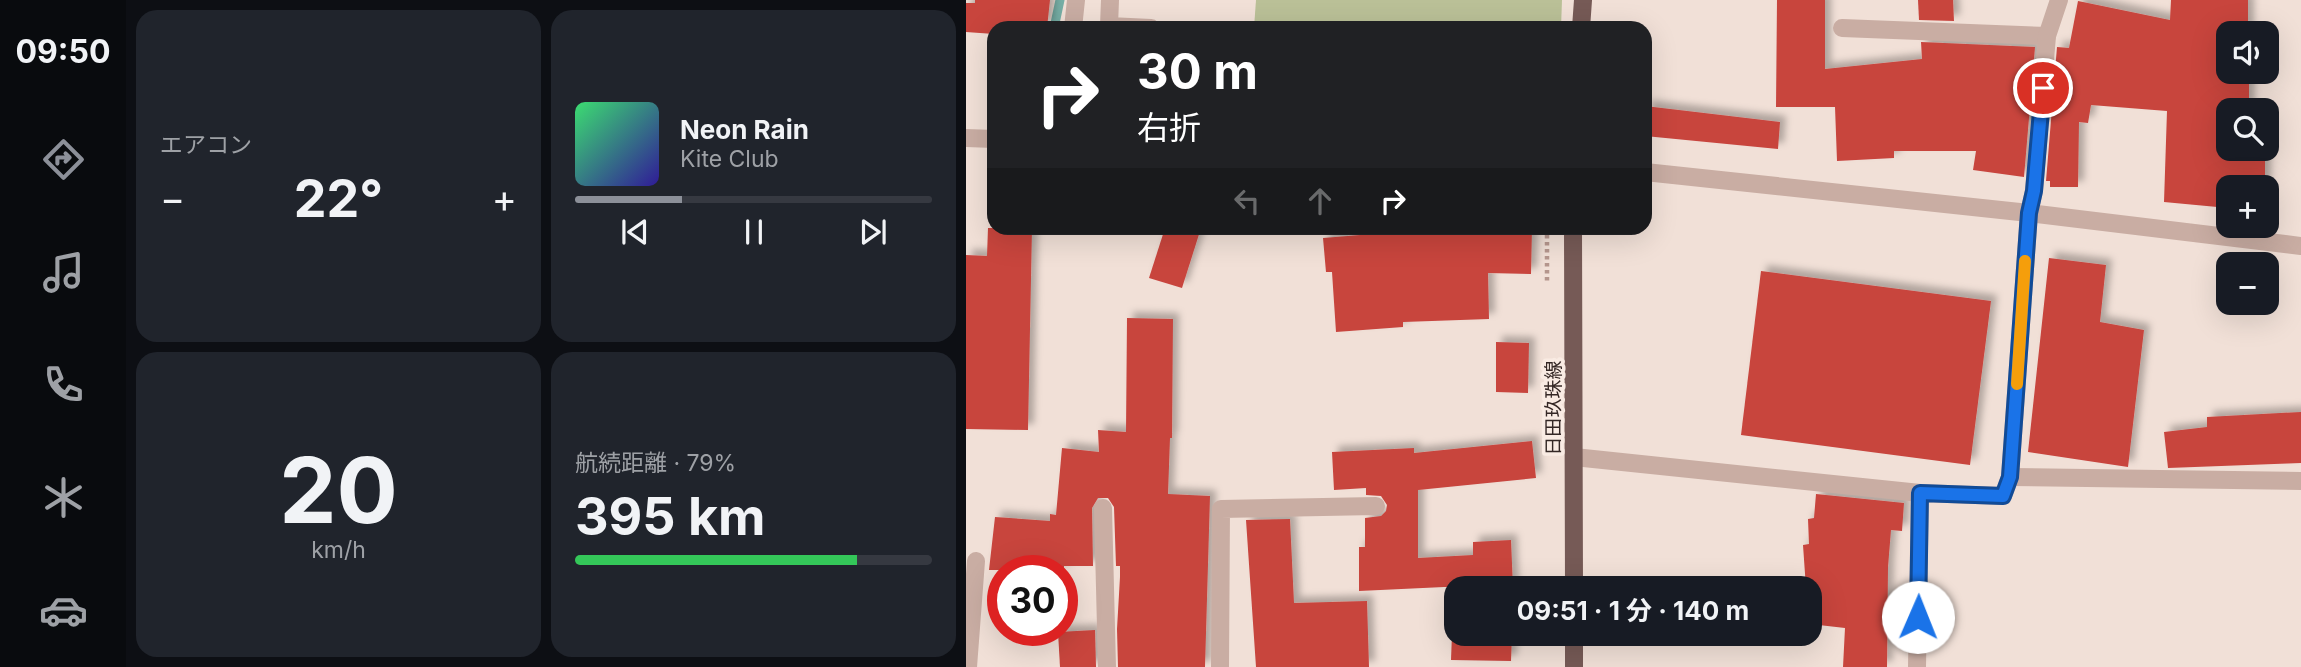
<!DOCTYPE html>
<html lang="ja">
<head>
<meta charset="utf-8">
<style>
  :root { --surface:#171b24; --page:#20242c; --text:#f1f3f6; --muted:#9ea1a6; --line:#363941; --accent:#8c9099 }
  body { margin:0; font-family:Inter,"Noto Sans JP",sans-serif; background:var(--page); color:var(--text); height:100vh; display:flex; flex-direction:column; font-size:26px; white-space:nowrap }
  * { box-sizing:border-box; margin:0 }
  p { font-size:23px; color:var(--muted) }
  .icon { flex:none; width:38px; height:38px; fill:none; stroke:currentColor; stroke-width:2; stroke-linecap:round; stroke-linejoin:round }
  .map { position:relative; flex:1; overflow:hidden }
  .details { display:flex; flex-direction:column; gap:10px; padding:10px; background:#0d0f14; width:840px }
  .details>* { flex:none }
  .top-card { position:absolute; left:21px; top:21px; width:665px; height:214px; border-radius:21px; box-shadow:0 7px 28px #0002; background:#202124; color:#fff; overflow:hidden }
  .controls { position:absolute; left:1250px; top:21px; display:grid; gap:14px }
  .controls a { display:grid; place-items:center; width:63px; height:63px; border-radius:14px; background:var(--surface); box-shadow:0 7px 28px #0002; font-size:35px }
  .speed { position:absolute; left:21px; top:555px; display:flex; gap:14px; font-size:35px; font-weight:700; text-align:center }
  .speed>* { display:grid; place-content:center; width:91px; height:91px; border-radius:50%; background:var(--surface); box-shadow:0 7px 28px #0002; line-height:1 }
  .speed .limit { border:10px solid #d22; background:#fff; color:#111 }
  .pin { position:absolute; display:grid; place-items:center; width:60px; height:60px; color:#fff; margin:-30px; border:4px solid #fff; border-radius:50%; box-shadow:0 2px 7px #0007 }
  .me { position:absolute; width:77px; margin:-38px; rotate:1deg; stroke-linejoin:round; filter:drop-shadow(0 0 5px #0008) }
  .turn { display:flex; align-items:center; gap:24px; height:147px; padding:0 35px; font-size:32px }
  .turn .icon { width:91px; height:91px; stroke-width:2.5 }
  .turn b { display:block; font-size:49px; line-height:60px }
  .lanes { display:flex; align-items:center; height:66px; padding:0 35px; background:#0003; justify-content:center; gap:35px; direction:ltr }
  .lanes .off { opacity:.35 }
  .big { font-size:52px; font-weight:700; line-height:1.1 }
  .details .tile { flex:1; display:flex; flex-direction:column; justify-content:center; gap:10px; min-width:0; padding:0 24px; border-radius:21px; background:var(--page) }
  .details .dial { align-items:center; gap:0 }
  .dial b { font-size:91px; line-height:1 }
  .song { display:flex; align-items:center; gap:21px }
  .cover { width:84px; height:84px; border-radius:10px; background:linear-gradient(135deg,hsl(140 70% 55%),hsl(250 70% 35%)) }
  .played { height:7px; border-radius:4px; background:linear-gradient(90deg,var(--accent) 30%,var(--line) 30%) }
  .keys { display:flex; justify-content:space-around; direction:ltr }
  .heat { display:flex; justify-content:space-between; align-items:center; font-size:38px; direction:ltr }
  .charge { height:10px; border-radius:5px; background:linear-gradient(90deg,#34c759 79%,var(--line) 0) }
  .details .tiles { flex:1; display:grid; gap:10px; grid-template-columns:repeat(2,1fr) }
  .trip { position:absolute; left:478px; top:576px; width:378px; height:70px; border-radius:21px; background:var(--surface); box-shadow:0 7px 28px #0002; font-weight:700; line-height:70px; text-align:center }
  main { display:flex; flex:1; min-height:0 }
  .tabs { display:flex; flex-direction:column; width:126px; justify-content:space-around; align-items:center; background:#090b0e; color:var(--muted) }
  .tabs .icon { width:49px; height:49px }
  .tabs .on { color:var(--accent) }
  .tabs b { font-size:32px; color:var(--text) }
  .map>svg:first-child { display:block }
  .green { fill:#bac097 }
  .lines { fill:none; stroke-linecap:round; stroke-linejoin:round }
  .stream { stroke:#76aea5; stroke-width:9 }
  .building { fill:#c8443e; filter:url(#shadow) }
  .path { stroke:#b5968d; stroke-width:4.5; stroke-dasharray:3.5 3.5; stroke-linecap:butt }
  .service { stroke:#c9ada3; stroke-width:18 }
  .minor { stroke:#c9ada3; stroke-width:18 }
  .tertiary { stroke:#c9ada3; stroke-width:18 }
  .primary { stroke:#765a56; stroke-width:18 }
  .route-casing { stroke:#114b97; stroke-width:18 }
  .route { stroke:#1a73e8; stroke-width:12 }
  .slow { stroke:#f59e0b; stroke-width:12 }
  .labels { text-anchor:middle; stroke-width:7; stroke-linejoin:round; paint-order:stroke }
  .street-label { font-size:19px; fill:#342725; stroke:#f9ebe3 }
</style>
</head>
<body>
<main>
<nav class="tabs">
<b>09:50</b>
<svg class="icon on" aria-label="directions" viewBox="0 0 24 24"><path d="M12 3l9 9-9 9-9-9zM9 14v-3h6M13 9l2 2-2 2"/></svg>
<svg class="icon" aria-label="music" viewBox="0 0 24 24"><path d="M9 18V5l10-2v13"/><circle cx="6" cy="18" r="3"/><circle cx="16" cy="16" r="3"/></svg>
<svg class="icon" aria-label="phone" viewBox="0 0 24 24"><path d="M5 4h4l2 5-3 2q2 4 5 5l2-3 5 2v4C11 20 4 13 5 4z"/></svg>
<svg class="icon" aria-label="climate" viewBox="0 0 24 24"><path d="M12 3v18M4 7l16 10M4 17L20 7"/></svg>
<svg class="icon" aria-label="car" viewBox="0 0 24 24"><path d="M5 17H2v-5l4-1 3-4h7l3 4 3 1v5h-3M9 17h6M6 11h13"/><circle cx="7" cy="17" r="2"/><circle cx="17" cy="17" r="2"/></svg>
</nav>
<section class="details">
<div class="tiles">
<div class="tile"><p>エアコン</p>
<div class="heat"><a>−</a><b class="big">22°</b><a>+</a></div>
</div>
<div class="tile">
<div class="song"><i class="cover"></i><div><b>Neon Rain</b><p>Kite Club</p></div></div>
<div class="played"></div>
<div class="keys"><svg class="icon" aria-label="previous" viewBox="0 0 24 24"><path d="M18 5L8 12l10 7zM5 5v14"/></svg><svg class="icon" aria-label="pause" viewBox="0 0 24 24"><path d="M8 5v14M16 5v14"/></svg><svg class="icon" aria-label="next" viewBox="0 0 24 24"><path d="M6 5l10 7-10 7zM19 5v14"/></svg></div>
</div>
<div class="tile dial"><b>20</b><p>km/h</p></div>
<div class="tile"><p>航続距離 · 79%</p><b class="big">395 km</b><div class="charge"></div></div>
</div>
</section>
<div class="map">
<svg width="1335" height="667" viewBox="0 0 1335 667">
  <defs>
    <filter id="shadow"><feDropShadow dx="6" dy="-6" stdDeviation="3.5" flood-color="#0004"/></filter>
  </defs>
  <rect width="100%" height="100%" fill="#f1e0d7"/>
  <polygon class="green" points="290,0 596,0 595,28 288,28"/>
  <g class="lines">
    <polyline class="stream" points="88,28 94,0"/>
  </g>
  <g class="building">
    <polygon points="9,0 84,0 81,28 28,28 28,34 0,32 0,3 9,3"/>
    <polygon points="811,0 859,0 859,69 956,59 955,42 1069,47 1058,177 1007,170 1010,151 928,151 928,158 871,161 869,107 810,107"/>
    <polygon points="952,0 987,0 988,21 953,20"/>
    <polygon points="1205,0 1282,0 1282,33 1262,33 1262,72 1283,72 1283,110 1262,110 1262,149 1299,149 1299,187 1262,187 1262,208 1198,202 1201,111 1125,105 1122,123 1113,122 1112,187 1084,187 1084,181 1080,181 1091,47 1103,48 1112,1 1204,20"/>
    <polygon points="679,106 814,122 812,149 679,136"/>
    <polygon points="22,228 66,228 62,430 0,429 0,255 21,256"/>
    <polygon points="199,228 235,228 216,288 183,278"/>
    <polygon points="394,228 566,228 565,274 522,273 523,319 437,322 437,327 370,332 366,272 360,272 357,238 394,235"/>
    <polygon points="1083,258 1140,265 1134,322 1178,330 1162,467 1062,452"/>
    <polygon points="795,271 1025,301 1004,465 775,435"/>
    <polygon points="161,318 207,319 206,438 204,438 202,494 244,496 239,667 152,667 151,629 154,577 154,566 150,566 148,507 142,498 132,498 126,508 127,566 98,566 98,570 23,570 29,517 84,521 84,514 90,515 96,448 133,452 132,430 160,432"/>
    <polygon points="530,342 563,343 562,393 530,392"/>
    <polygon points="1335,412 1335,463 1202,468 1198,432 1241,427 1241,417"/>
    <polygon points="566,441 570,478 452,490 452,558 507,555 507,542 545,540 547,588 478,587 393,591 393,547 399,547 399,518 415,516 420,511 421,505 415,496 400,495 400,488 368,490 366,452 448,448 448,453"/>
    <polygon points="850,494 938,503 936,531 925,530 922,567 921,667 877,667 879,628 844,624 844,588 840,588 837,545 843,544 842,519 848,518"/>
    <polygon points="324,519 328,603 401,601 403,667 290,667 280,520"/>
    <polygon points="129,630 130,667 94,667 92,632"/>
    <polygon points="486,634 546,634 545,661 485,660"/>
  </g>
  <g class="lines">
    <polyline class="path" points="581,228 581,283"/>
    <polyline class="service" points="144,0 143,26 185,28"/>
    <g class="minor">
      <polyline points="107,28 110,0"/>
      <polyline points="876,28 1081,36"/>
      <polyline points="608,457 954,493 1037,496 1044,477 1063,213 1068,191 1081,36 1093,0"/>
      <polyline points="1044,477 1335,481"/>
      <polyline points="137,508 141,667"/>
      <polyline points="2,667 10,561"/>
      <polyline points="254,667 255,509 410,506"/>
      <polyline points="951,667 954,493"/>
    </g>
    <g class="tertiary">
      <polyline points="0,138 28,139"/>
      <polyline points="679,172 1063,213 1335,246"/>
    </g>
    <g class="primary">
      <polyline points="615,28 617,0"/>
      <polyline points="607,228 608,588"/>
      <polyline points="608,667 608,634"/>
    </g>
  </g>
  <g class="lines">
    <defs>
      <polyline id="route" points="952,617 954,493 1037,496 1044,477 1063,213 1068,191 1077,88"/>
    </defs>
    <use href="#route" class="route-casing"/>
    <use href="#route" class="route"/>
    <polyline class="slow" points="1051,384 1059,261"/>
  </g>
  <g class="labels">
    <g class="street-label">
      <text transform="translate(587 408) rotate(-90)" y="7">日田玖珠線</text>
    </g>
  </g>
</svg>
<div class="controls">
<a><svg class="icon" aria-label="sound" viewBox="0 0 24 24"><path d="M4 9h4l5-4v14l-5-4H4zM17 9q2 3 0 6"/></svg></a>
<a><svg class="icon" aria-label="search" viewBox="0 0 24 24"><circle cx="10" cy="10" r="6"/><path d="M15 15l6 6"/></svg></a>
<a>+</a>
<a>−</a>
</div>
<div class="speed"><div class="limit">30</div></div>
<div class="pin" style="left:1077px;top:88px;background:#d93025"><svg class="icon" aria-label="arrive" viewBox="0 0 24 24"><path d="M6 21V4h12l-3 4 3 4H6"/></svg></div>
<svg class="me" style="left:952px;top:617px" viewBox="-20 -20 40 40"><circle r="19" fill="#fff"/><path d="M0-13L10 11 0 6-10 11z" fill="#1a73e8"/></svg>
<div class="trip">09:51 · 1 分 · 140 m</div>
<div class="top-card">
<div class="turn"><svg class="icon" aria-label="right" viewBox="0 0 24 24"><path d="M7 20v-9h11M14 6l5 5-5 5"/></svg><div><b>30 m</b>右折</div></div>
<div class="lanes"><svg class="icon off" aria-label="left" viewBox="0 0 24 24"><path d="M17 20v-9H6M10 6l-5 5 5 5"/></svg><svg class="icon off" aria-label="ahead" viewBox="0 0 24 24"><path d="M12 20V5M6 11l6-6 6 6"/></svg><svg class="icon" aria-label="right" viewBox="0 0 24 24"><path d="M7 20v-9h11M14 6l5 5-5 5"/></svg></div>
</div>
</div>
</main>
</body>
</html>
